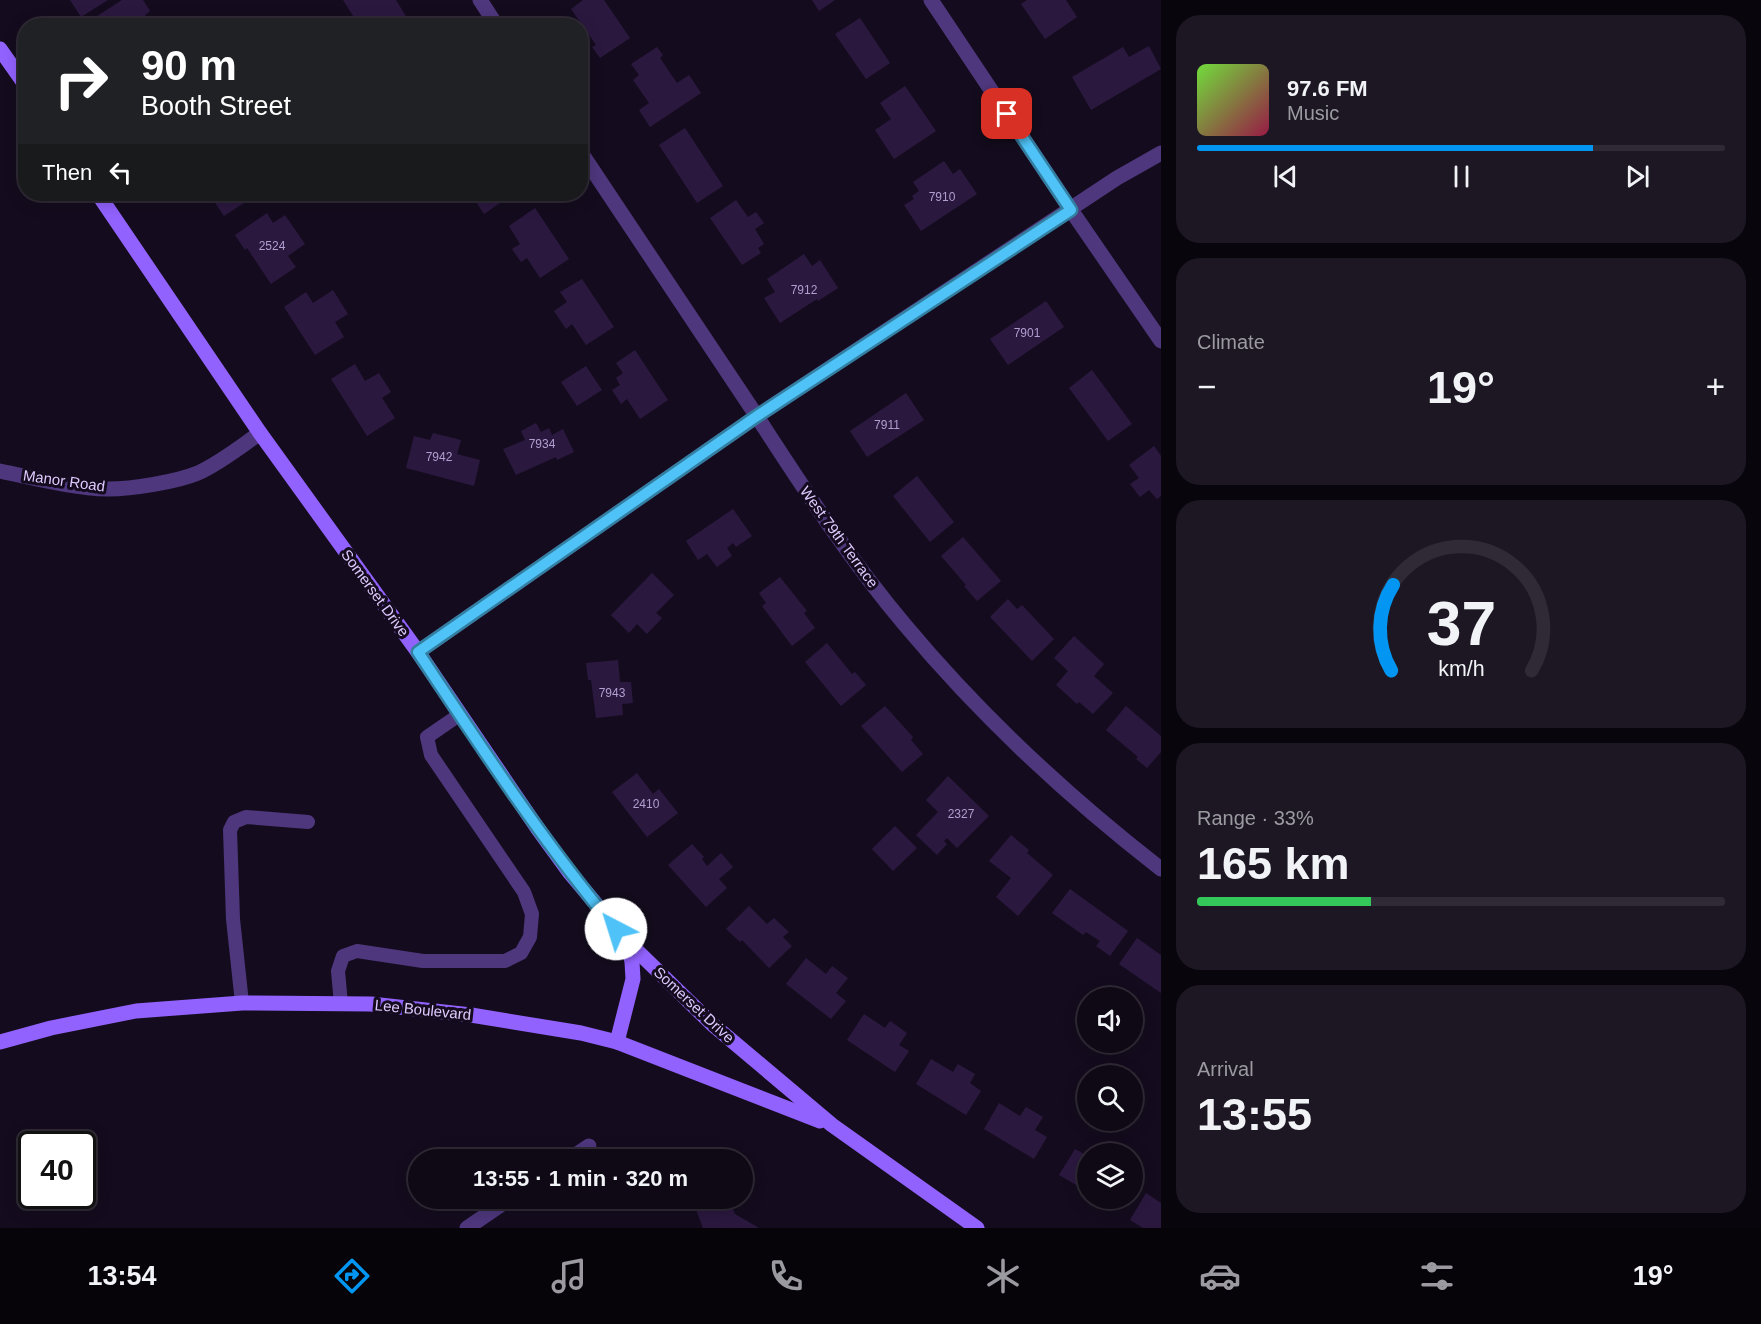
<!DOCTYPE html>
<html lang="en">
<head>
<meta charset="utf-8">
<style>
  :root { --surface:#0f0916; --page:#1d1723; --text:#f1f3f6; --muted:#9b9aa1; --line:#2f2a35; --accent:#0296f2 }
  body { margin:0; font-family:Helvetica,sans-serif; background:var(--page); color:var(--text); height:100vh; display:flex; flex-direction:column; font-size:22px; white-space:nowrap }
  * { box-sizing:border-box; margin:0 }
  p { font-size:20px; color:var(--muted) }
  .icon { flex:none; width:33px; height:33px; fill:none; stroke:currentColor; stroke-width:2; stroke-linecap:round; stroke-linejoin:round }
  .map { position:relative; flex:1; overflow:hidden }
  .details { display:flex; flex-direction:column; gap:15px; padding:15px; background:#08050c; width:600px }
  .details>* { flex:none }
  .hud { position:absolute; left:18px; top:18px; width:570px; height:183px; border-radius:24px; box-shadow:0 3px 15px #0003,0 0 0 2px var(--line); background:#202124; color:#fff; overflow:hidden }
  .fabs { position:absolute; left:1077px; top:987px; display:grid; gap:12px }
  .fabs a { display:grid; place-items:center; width:66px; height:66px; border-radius:50%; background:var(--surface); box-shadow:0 3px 15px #0003,0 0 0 2px var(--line); font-size:30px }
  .speed { position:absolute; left:18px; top:1131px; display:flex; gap:12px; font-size:30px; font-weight:700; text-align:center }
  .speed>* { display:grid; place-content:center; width:78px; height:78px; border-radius:50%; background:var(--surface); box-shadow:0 3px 15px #0003,0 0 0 2px var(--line); line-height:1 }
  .speed .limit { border:3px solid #111; border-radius:9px; background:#fff; color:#111 }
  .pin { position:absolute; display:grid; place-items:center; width:51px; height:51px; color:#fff; margin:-26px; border-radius:12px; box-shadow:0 3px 9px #0006 }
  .me { position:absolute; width:66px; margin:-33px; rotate:320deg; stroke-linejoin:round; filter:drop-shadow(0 0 4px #0008) }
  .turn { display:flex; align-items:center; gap:21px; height:126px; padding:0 24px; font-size:27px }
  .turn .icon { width:78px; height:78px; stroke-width:2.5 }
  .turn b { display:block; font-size:42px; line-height:51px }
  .then { display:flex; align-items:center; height:57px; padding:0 24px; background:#0003; gap:12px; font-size:22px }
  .big { font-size:45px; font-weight:700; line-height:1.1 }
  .details .widget { flex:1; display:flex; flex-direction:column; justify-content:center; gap:9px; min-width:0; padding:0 21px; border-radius:24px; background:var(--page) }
  .details .dial { align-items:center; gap:0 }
  .dial svg { height:156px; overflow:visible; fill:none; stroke:var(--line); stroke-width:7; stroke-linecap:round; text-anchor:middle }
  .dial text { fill:var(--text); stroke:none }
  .song { display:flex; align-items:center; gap:18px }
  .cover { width:72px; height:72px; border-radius:9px; background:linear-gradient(135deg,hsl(100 70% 55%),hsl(340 70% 35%)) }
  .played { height:6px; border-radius:3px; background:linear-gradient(90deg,var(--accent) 75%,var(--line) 75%) }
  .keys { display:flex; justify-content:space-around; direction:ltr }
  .heat { display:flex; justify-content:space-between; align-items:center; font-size:33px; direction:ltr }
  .charge { height:9px; border-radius:4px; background:linear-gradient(90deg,#34c759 33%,var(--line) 0) }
  .trip { position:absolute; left:408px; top:1149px; width:345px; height:60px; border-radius:30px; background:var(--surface); box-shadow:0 3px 15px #0003,0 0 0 2px var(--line); font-weight:700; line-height:60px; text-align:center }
  .tabs { display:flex; height:96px; justify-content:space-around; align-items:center; background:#060409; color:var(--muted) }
  .tabs .icon { width:42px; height:42px }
  .tabs .selected { color:var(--accent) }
  .tabs b { font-size:27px; color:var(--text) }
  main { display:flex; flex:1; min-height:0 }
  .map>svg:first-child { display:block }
  .building { fill:#2b183f }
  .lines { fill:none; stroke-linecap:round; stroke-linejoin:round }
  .lane { stroke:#4e377d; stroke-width:14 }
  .street { stroke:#4e377d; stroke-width:15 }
  .secondary { stroke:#9262fe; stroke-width:15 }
  .route-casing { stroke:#337fa1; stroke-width:15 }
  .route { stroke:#4fc3f7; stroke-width:10 }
  .labels { text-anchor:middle; stroke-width:6; stroke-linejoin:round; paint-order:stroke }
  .number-label { font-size:12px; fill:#b29ecf }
  .street-label { font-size:15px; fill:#dfcaff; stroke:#140c1e }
</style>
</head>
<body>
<main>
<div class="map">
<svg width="1161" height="1228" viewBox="0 0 1161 1228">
  <rect width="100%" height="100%" fill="#140c1e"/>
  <g class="building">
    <polygon points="70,0 108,0 81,17"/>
    <polygon points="122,0 143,0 150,11 145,15 151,26 95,26 91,20"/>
    <polygon points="343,0 396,0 409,21 406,23 407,26 369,26 364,17 357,22"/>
    <polygon points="583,0 604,0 630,38 600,58 592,47 596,45 571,9"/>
    <polygon points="812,0 835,0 819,11"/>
    <polygon points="1027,0 1066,0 1077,17 1045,39 1021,4"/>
    <polygon points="860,18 890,63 866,79 835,34"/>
    <polygon points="1149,46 1161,69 1091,110 1072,77 1123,47 1129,57"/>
    <polygon points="657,47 663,55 660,58 677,83 689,75 701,93 650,127 639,110 649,103 633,80 639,75 631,64"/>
    <polygon points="905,86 936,131 894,159 875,130 891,119 880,103"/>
    <polygon points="685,128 723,186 697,203 659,145"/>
    <polygon points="944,161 953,174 960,169 977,194 921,231 904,205 914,199 912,196 919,191 913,182"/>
    <polygon points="209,194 247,194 250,199 224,216"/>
    <polygon points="471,194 508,194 510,196 484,214"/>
    <polygon points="736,200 748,217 756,212 764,223 755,229 764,244 758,248 761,253 742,265 710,218"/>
    <polygon points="535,208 569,259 540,278 527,258 521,262 512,249 520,244 509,226"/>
    <polygon points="267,213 273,223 285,215 305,244 288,256 296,267 271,284 247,248 245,250 235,235"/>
    <polygon points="804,254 812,266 820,260 838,288 818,301 817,299 780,323 764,298 775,292 767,279"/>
    <polygon points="582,279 614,327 586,345 572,324 566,329 554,311 567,302 560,292"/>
    <polygon points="333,290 348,314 335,322 344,337 315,355 284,307 306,292 313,303"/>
    <polygon points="1046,301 1064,327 1008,365 990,339"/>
    <polygon points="635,350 668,400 640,419 627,399 621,404 612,390 620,385 616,378 623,373 616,363"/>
    <polygon points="355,364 365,381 379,373 391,392 382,398 395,418 367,436 331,379"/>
    <polygon points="586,366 602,390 577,406 561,382"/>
    <polygon points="1092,370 1132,424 1108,441 1069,388"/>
    <polygon points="906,393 924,420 867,457 850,431"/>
    <polygon points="536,423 541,432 549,428 552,435 563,429 574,452 557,460 556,457 516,475 503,449 525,440 521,431"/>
    <polygon points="433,433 461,440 457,454 480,460 474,486 406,468 414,436 430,440"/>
    <polygon points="1154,446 1161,456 1161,496 1157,499 1149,490 1140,497 1130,484 1139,478 1129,465"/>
    <polygon points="917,476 954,522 930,542 893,496"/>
    <polygon points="733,509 752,536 736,547 733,543 727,548 732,556 717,567 707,554 698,560 686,541"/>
    <polygon points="963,537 1001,581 977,601 964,586 966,585 941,556"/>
    <polygon points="652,573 674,595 656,613 662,618 647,634 637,624 629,633 611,615"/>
    <polygon points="780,577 807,611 804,613 815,628 792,646 762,606 766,603 759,593"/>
    <polygon points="1008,599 1017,609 1022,605 1054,639 1032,661 990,617"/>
    <polygon points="1074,636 1104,664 1094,676 1113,693 1093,714 1079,702 1077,704 1056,685 1068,671 1054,658"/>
    <polygon points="827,643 852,674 855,672 866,685 841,706 805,662"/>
    <polygon points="618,660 620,682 631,682 633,703 622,704 623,715 596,718 591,680 588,680 586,663"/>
    <polygon points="885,706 913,737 911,740 923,754 902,772 861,726"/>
    <polygon points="1126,706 1161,736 1161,752 1147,768 1136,759 1138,757 1106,730"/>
    <polygon points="637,773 653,794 659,789 678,813 647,837 612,792"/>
    <polygon points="948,776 989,816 957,848 947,838 944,841 947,844 937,855 916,835 938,812 926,800"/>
    <polygon points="895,826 917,848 893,871 872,849"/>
    <polygon points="1011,835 1029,850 1027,853 1053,875 1018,916 996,897 1011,878 989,861"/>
    <polygon points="692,844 704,857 702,859 707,866 721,853 733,867 719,879 727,888 706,907 668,865"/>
    <polygon points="1070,889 1128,931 1110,956 1096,946 1100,941 1086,932 1083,935 1052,913"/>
    <polygon points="749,906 767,924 774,918 789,932 783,937 792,946 769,968 742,940 740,942 726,929"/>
    <polygon points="1137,938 1161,955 1161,993 1119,964"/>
    <polygon points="806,958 826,974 832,966 848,978 836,993 846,1001 831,1019 786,984"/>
    <polygon points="864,1014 885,1028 890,1021 907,1033 899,1045 909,1051 895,1072 847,1040"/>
    <polygon points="931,1059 953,1072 958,1064 975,1074 970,1083 981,1091 966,1115 916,1084"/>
    <polygon points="999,1103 1020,1116 1026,1107 1043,1117 1035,1130 1047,1137 1034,1159 984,1129"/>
    <polygon points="1075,1149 1088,1156 1088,1192 1059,1175"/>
    <polygon points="1146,1193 1161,1203 1161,1228 1143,1228 1130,1220"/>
    <polygon points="684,1198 729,1198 735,1214 759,1228 703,1228 695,1207 688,1210"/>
  </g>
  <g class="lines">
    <g class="lane">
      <polyline points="242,1003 233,919 230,830 234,822 246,817 308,822"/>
      <polyline points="341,1004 338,971 343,956 357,951 423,961 505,961 521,953 530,937 532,914 524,892 431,755 427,737 459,715"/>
    </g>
    <g class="street">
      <polyline points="480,0 497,26"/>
      <polyline points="931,0 1071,210 1161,341"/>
      <path d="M580,151c59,88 118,176 176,264 47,72 93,144 149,210 76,91 162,171 256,244"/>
      <path d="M0,471c35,7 72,17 108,18 24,0 68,-7 90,-16 22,-10 42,-26 62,-40"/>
      <polyline points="418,652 757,416 1117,178 1161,153"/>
      <polyline points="568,1160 589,1146"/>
      <polyline points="467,1228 511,1198"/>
    </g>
    <g class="secondary">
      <polyline points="0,49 26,86"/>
      <polyline points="98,194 260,433 418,652 538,829 570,873 627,941 712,1024 832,1125 977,1228"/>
      <polyline points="0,1042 51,1028 136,1011 242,1003 371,1004 471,1015 581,1033 617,1042 820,1121"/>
      <polyline points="617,1042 633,979 632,962 627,941"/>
    </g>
  </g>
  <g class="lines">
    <defs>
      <path id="route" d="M616,929c-73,-87 -135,-182 -198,-277l339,-236 314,-206 -64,-96"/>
    </defs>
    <use href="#route" class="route-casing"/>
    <use href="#route" class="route"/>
  </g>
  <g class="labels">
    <g class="number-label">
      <text x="942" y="201">7910</text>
      <text x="272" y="250">2524</text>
      <text x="804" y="294">7912</text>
      <text x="1027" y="337">7901</text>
      <text x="887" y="429">7911</text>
      <text x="542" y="448">7934</text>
      <text x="439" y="461">7942</text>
      <text x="612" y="697">7943</text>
      <text x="646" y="808">2410</text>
      <text x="961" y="818">2327</text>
    </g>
    <g class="street-label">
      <text transform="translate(64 481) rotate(8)" y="5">Manor Road</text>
      <text transform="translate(839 537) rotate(54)" y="5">West 79th Terrace</text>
      <text transform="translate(375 593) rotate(54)" y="5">Somerset Drive</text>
      <text transform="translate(694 1005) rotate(43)" y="5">Somerset Drive</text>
      <text transform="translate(423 1010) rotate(6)" y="5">Lee Boulevard</text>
    </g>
  </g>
</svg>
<div class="fabs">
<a><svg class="icon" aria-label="sound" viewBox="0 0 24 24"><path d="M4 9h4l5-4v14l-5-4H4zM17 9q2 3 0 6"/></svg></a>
<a><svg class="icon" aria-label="search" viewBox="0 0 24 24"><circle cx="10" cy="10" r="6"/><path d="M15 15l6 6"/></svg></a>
<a><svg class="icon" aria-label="layers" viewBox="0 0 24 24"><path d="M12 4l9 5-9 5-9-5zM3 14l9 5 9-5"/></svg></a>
</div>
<div class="speed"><div class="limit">40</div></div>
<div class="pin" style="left:1007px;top:114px;background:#d93025"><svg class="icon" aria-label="arrive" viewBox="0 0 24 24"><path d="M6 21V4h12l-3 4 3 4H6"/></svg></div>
<svg class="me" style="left:616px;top:929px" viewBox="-20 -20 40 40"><circle r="19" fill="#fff"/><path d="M0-13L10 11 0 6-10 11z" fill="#4fc3f7"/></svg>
<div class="trip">13:55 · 1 min · 320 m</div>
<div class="hud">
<div class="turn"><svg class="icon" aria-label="right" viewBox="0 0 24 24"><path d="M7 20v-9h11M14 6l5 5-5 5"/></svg><div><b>90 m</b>Booth Street</div></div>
<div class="then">Then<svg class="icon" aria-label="left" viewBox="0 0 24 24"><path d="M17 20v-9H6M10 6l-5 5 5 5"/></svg></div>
</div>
</div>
<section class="details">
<div class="widget">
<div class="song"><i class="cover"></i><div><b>97.6 FM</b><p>Music</p></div></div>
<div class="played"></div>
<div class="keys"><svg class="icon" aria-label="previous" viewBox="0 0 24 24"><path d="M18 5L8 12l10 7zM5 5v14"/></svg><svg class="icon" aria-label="pause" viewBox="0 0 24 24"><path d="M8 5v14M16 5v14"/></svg><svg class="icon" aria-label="next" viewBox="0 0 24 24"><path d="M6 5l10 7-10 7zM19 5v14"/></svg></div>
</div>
<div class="widget"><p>Climate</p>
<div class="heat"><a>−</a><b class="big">19°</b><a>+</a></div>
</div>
<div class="widget dial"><svg viewBox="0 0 100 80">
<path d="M14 69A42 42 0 1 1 86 69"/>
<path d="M14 69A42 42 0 0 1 15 25" stroke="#0296f2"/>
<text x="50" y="56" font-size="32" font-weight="700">37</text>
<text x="50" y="72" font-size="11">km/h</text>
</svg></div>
<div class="widget"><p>Range · 33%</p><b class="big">165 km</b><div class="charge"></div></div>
<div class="widget"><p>Arrival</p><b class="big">13:55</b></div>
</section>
</main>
<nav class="tabs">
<b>13:54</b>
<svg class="icon selected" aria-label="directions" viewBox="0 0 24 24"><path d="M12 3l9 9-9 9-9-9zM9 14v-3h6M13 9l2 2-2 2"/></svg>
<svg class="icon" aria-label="music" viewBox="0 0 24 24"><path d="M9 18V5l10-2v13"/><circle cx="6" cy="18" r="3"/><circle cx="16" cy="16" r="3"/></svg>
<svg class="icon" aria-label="phone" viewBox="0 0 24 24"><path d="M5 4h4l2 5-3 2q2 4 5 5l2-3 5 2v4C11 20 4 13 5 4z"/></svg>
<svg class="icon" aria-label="climate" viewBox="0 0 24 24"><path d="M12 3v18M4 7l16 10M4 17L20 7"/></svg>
<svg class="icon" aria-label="car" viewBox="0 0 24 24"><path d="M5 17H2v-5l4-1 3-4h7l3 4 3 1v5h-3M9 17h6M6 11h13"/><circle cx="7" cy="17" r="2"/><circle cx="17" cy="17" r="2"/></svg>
<svg class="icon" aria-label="filters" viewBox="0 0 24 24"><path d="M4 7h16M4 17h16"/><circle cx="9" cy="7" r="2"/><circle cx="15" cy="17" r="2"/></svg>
<b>19°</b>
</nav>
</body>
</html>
